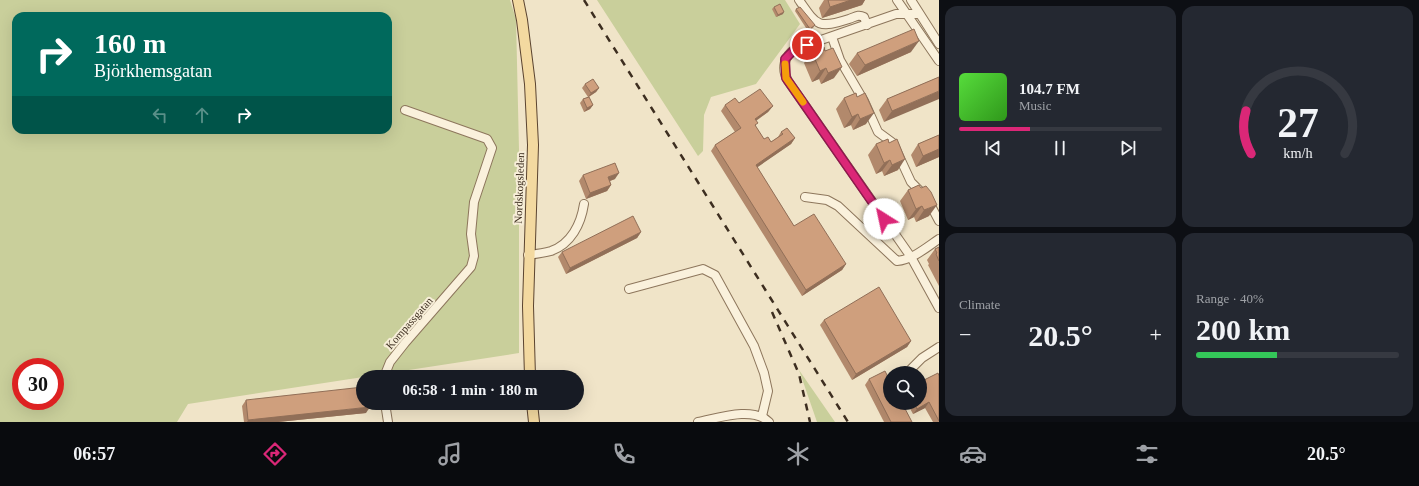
<!DOCTYPE html>
<html lang="en">
<head>
<meta charset="utf-8">
<style>
  :root { --surface:#171b24; --page:#242831; --text:#f1f3f6; --muted:#9ea1a6; --line:#363941; --accent:#db2777 }
  body { margin:0; font-family:Georgia,serif; background:var(--page); color:var(--text); height:100vh; display:flex; flex-direction:column; font-size:15px; white-space:nowrap }
  * { box-sizing:border-box; margin:0 }
  p { font-size:13px; color:var(--muted) }
  .icon { flex:none; width:22px; height:22px; fill:none; stroke:currentColor; stroke-width:2; stroke-linecap:round; stroke-linejoin:round }
  .map { position:relative; flex:1; overflow:hidden }
  .side { display:flex; flex-direction:column; gap:6px; padding:6px; background:#0d0f14; width:480px }
  .side>* { flex:none }
  .banner { position:absolute; left:12px; top:12px; width:380px; height:122px; border-radius:12px; box-shadow:0 4px 16px #0002; background:#00695c; color:#fff; overflow:hidden }
  .buttons { position:absolute; left:883px; top:366px; display:grid; gap:8px }
  .buttons a { display:grid; place-items:center; width:44px; height:44px; border-radius:50%; background:var(--surface); box-shadow:0 4px 16px #0002; font-size:20px }
  .speed { position:absolute; left:12px; top:358px; display:flex; gap:8px; font-size:20px; font-weight:700; text-align:center }
  .speed>* { display:grid; place-content:center; width:52px; height:52px; border-radius:50%; background:var(--surface); box-shadow:0 4px 16px #0002; line-height:1 }
  .speed .limit { border:6px solid #d22; background:#fff; color:#111 }
  .pin { position:absolute; display:grid; place-items:center; width:34px; height:34px; color:#fff; margin:-17px; border:2px solid #fff; border-radius:50%; box-shadow:0 1px 4px #0007 }
  .me { position:absolute; width:44px; margin:-22px; rotate:325deg; stroke-linejoin:round; filter:drop-shadow(0 0 3px #0008) }
  .turn { display:flex; align-items:center; gap:14px; height:84px; padding:0 16px; font-size:18px }
  .turn .icon { width:52px; height:52px; stroke-width:2.5 }
  .turn b { display:block; font-size:28px; line-height:34px }
  .lanes { display:flex; align-items:center; height:38px; padding:0 16px; background:#0003; justify-content:center; gap:20px; direction:ltr }
  .lanes .off { opacity:.35 }
  .big { font-size:30px; font-weight:600; line-height:1.1 }
  .side .tile { flex:1; display:flex; flex-direction:column; justify-content:center; gap:6px; min-width:0; padding:0 14px; border-radius:12px; background:var(--page) }
  .side .dial { align-items:center; gap:0 }
  .dial svg { height:104px; overflow:visible; fill:none; stroke:var(--line); stroke-width:7; stroke-linecap:round; text-anchor:middle }
  .dial text { fill:var(--text); stroke:none }
  .song { display:flex; align-items:center; gap:12px }
  .cover { width:48px; height:48px; border-radius:6px; background:linear-gradient(135deg,hsl(110 70% 55%),hsl(110 70% 35%)) }
  .played { height:4px; border-radius:2px; background:linear-gradient(90deg,var(--accent) 35%,var(--line) 35%) }
  .keys { display:flex; justify-content:space-around; direction:ltr }
  .heat { display:flex; justify-content:space-between; align-items:center; font-size:22px; direction:ltr }
  .charge { height:6px; border-radius:3px; background:linear-gradient(90deg,#34c759 40%,var(--line) 0) }
  .side .tiles { flex:1; display:grid; gap:6px; grid-template-columns:repeat(2,1fr) }
  .trip { position:absolute; left:356px; top:370px; width:228px; height:40px; border-radius:20px; background:var(--surface); box-shadow:0 4px 16px #0002; font-weight:600; line-height:40px; text-align:center }
  .menu { display:flex; height:64px; justify-content:space-around; align-items:center; background:#090b0e; color:var(--muted) }
  .menu .icon { width:28px; height:28px }
  .menu .active { color:var(--accent) }
  .menu b { font-size:18px; color:var(--text) }
  main { display:flex; flex:1; min-height:0 }
  .map>svg:first-child { display:block }
  .green { fill:#c9cf9b; fill-rule:evenodd }
  .lines { fill:none; stroke-linecap:round; stroke-linejoin:round }
  .minor-casing { stroke:#8d765c; stroke-width:10 }
  .major-casing { stroke:#5b4430; stroke-width:12 }
  .minor { stroke:#faf1dc; stroke-width:8 }
  .major { stroke:#f3d9a0; stroke-width:10 }
  .rail { stroke:#3d2e20; stroke-width:2.5; stroke-dasharray:7 7; stroke-linecap:butt }
  .wall { fill:#b2896c }
  .shaded-wall { fill:#916f58 }
  .building { fill:#cf9f7d; stroke:#916f58 }
  .route-casing { stroke:#8e194d; stroke-width:10 }
  .route { stroke:#db2777; stroke-width:7 }
  .slow { stroke:#f59e0b; stroke-width:7 }
  .labels { text-anchor:middle; stroke-width:4; stroke-linejoin:round; paint-order:stroke }
  .street-label { font-size:11px; fill:#3d2e20; stroke:#f7eed8 }
</style>
</head>
<body>
<main>
<div class="map">
<svg width="939" height="422" viewBox="0 0 939 422">
  <rect width="100%" height="100%" fill="#f0e4c8"/>
  <g class="green">
    <path d="M0,0h510l6,19 3,131v203l-331,51 -11,18h-177zM16,16h372v114h-372zM21,367h34v34h-34z"/>
    <polygon points="597,0 785,0 800,24 756,84 711,97 704,115 703,151 698,156"/>
    <polygon points="799,370 835,422 817,422"/>
  </g>
  <g class="lines">
    <defs>
      <g id="minor">
        <path d="M799,0c18,26 19,29 50,19 6,-2 9,-5 15,-2l3,8"/>
        <polyline points="897,0 939,61"/>
        <polyline points="911,0 939,44"/>
        <path d="M919,14h-23l-101,35c-11,7 -14,20 -7,32l123,176 28,51"/>
        <polyline points="832,37 840,60 864,101 878,132 893,143 911,182 922,193"/>
        <path d="M805,197l22,3 11,6 59,55c15,-1 30,-14 42,-22"/>
        <polyline points="929,202 939,221"/>
        <path d="M528,255c8,-1 16,-2 23,-4 20,-7 30,-27 33,-47"/>
        <polyline points="629,289 703,269 715,275 754,346 764,373 768,391 762,416"/>
        <polyline points="907,373 922,358 939,347"/>
        <polyline points="384,377 390,362 405,343 471,267 474,256 471,234 474,202 492,148 487,139 405,110"/>
        <polyline points="385,403 388,422"/>
        <path d="M698,422c20,-4 55,-16 71,0"/>
      </g>
      <g id="major">
        <polyline points="518,0 522,20 530,84 533,145 528,306 530,377"/>
        <polyline points="532,403 534,422"/>
      </g>
    </defs>
    <use href="#minor" class="minor-casing"/>
    <use href="#major" class="major-casing"/>
    <use href="#minor" class="minor"/>
    <use href="#major" class="major"/>
    <g class="rail">
      <polyline points="584,0 848,422"/>
      <polyline points="772,312 799,374 810,422"/>
    </g>
  </g>
  <g class="wall">
    <polygon points="824,0 865,0 862,5 822,18 819,8"/>
    <polygon points="774,7 783,14 776,17 772,9"/>
    <polygon points="796,9 814,27 808,31 795,11"/>
    <polygon points="824,47 834,78 821,84 819,79 812,82 804,63 812,52"/>
    <polygon points="911,52 857,76 849,64 857,53"/>
    <polygon points="939,77 884,122 879,110 887,99"/>
    <polygon points="585,84 599,88 596,92 589,97 593,105 590,109 584,112 580,103 583,99 588,97 582,88"/>
    <polygon points="856,93 866,124 853,130 851,125 844,128 836,109 844,98"/>
    <polygon points="739,103 773,106 768,112 756,121 756,127 764,139 771,142 778,137 781,132 795,138 791,144 757,167 794,226 846,264 842,270 802,296 711,151 715,145 735,132 721,111 725,105"/>
    <polygon points="939,135 939,157 916,167 911,155 918,144"/>
    <polygon points="888,139 898,170 884,176 882,171 876,174 868,155 876,144"/>
    <polygon points="583,175 615,179 610,181 611,185 607,191 586,199 579,181"/>
    <polygon points="919,185 929,216 916,222 914,217 908,220 900,201 908,190"/>
    <polygon points="641,232 637,238 566,274 558,257 562,252"/>
    <polygon points="939,247 939,286 928,265 929,264 927,260 935,249"/>
    <polygon points="824,320 911,341 907,347 852,380 820,325"/>
    <polygon points="939,376 939,422 933,422 925,408 913,414 907,403 920,403"/>
    <polygon points="869,379 912,422 884,422 865,385"/>
    <polygon points="246,400 366,413 278,422 244,422 242,406"/>
  </g>
  <g class="shaded-wall">
    <polygon points="851,0 865,0 862,5 822,18 830,7"/>
    <polygon points="784,12 783,14 776,17 778,15"/>
    <polygon points="919,41 911,52 857,76 865,65"/>
    <polygon points="842,67 834,78 821,84 828,73"/>
    <polygon points="826,68 819,79 812,82 820,71"/>
    <polygon points="599,88 596,92 588,97 591,93"/>
    <polygon points="939,91 939,99 884,122 892,111"/>
    <polygon points="593,105 590,109 584,112 587,108"/>
    <polygon points="773,106 768,112 751,124 755,119"/>
    <polygon points="874,113 866,124 853,130 860,119"/>
    <polygon points="858,114 851,125 844,128 852,117"/>
    <polygon points="795,138 791,144 752,171 756,165"/>
    <polygon points="939,149 939,157 916,167 923,156"/>
    <polygon points="905,159 898,170 884,176 892,165"/>
    <polygon points="890,160 882,171 876,174 884,163"/>
    <polygon points="619,173 615,179 604,183 608,177"/>
    <polygon points="611,185 607,191 586,199 590,193"/>
    <polygon points="937,205 929,216 916,222 924,210"/>
    <polygon points="922,206 914,217 908,220 916,209"/>
    <polygon points="641,232 637,238 566,274 570,268"/>
    <polygon points="846,264 842,270 802,296 806,290"/>
    <polygon points="911,341 907,347 852,380 856,374"/>
    <polygon points="929,402 925,408 913,414 917,409"/>
    <polygon points="370,407 366,413 278,422 247,422 248,420"/>
  </g>
  <g class="building">
    <polygon points="828,0 851,0 830,7"/>
    <polygon points="780,4 784,12 778,15 774,7"/>
    <polygon points="800,7 815,25 810,29 796,9"/>
    <polygon points="914,29 919,41 865,65 857,53"/>
    <polygon points="824,47 825,51 833,48 842,67 828,73 826,68 820,71 812,52"/>
    <polygon points="939,77 939,91 892,111 887,99"/>
    <polygon points="593,79 599,88 591,93 585,84"/>
    <polygon points="760,89 773,106 755,119 758,123 755,125 764,139 768,137 771,142 783,134 781,132 787,128 795,138 756,165 794,226 814,214 846,264 806,290 715,145 741,128 725,105 735,98 739,103"/>
    <polygon points="856,93 857,97 865,93 874,113 860,119 858,114 852,117 844,98"/>
    <polygon points="589,97 593,105 587,108 583,99"/>
    <polygon points="939,135 939,149 923,156 918,144"/>
    <polygon points="888,139 889,143 897,139 905,159 892,165 890,160 884,163 876,144"/>
    <polygon points="615,163 619,173 608,177 611,185 590,193 583,175"/>
    <polygon points="919,185 921,188 926,186 931,192 937,205 924,210 922,206 916,209 908,190"/>
    <polygon points="633,216 641,232 570,268 562,252"/>
    <polygon points="939,247 939,261 936,254 937,253 935,249"/>
    <polygon points="879,287 911,341 856,374 824,320"/>
    <polygon points="885,371 890,381 890,403 902,403 912,422 891,422 869,379"/>
    <polygon points="938,373 939,376 939,421 929,402 917,409 914,403 920,403 920,382"/>
    <polygon points="363,387 363,403 369,403 370,407 248,420 246,400"/>
  </g>
  <g class="lines">
    <defs>
      <polyline id="route" points="807,45 795,49 785,59 786,78 884,219"/>
    </defs>
    <use href="#route" class="route-casing"/>
    <use href="#route" class="route"/>
    <polyline class="slow" points="785,64 786,78 803,102"/>
  </g>
  <g class="labels">
    <g class="street-label">
      <text transform="translate(519 188) rotate(-88)" y="4">Nordskogsleden</text>
      <text transform="translate(409 323) rotate(-49)" y="4">Kompassgatan</text>
    </g>
  </g>
</svg>
<div class="buttons">
<a><svg class="icon" aria-label="search" viewBox="0 0 24 24"><circle cx="10" cy="10" r="6"/><path d="M15 15l6 6"/></svg></a>
</div>
<div class="speed"><div class="limit">30</div></div>
<div class="pin" style="left:807px;top:45px;background:#d93025"><svg class="icon" aria-label="arrive" viewBox="0 0 24 24"><path d="M6 21V4h12l-3 4 3 4H6"/></svg></div>
<svg class="me" style="left:884px;top:219px" viewBox="-20 -20 40 40"><circle r="19" fill="#fff"/><path d="M0-13L10 11 0 6-10 11z" fill="#db2777"/></svg>
<div class="trip">06:58 · 1 min · 180 m</div>
<div class="banner">
<div class="turn"><svg class="icon" aria-label="right" viewBox="0 0 24 24"><path d="M7 20v-9h11M14 6l5 5-5 5"/></svg><div><b>160 m</b>Björkhemsgatan</div></div>
<div class="lanes"><svg class="icon off" aria-label="left" viewBox="0 0 24 24"><path d="M17 20v-9H6M10 6l-5 5 5 5"/></svg><svg class="icon off" aria-label="ahead" viewBox="0 0 24 24"><path d="M12 20V5M6 11l6-6 6 6"/></svg><svg class="icon" aria-label="right" viewBox="0 0 24 24"><path d="M7 20v-9h11M14 6l5 5-5 5"/></svg></div>
</div>
</div>
<section class="side">
<div class="tiles">
<div class="tile">
<div class="song"><i class="cover"></i><div><b>104.7 FM</b><p>Music</p></div></div>
<div class="played"></div>
<div class="keys"><svg class="icon" aria-label="previous" viewBox="0 0 24 24"><path d="M18 5L8 12l10 7zM5 5v14"/></svg><svg class="icon" aria-label="pause" viewBox="0 0 24 24"><path d="M8 5v14M16 5v14"/></svg><svg class="icon" aria-label="next" viewBox="0 0 24 24"><path d="M6 5l10 7-10 7zM19 5v14"/></svg></div>
</div>
<div class="tile dial"><svg viewBox="0 0 100 80">
<path d="M14 69A42 42 0 1 1 86 69"/>
<path d="M14 69A42 42 0 0 1 10 36" stroke="#db2777"/>
<text x="50" y="56" font-size="32" font-weight="700">27</text>
<text x="50" y="72" font-size="11">km/h</text>
</svg></div>
<div class="tile"><p>Climate</p>
<div class="heat"><a>−</a><b class="big">20.5°</b><a>+</a></div>
</div>
<div class="tile"><p>Range · 40%</p><b class="big">200 km</b><div class="charge"></div></div>
</div>
</section>
</main>
<nav class="menu">
<b>06:57</b>
<svg class="icon active" aria-label="directions" viewBox="0 0 24 24"><path d="M12 3l9 9-9 9-9-9zM9 14v-3h6M13 9l2 2-2 2"/></svg>
<svg class="icon" aria-label="music" viewBox="0 0 24 24"><path d="M9 18V5l10-2v13"/><circle cx="6" cy="18" r="3"/><circle cx="16" cy="16" r="3"/></svg>
<svg class="icon" aria-label="phone" viewBox="0 0 24 24"><path d="M5 4h4l2 5-3 2q2 4 5 5l2-3 5 2v4C11 20 4 13 5 4z"/></svg>
<svg class="icon" aria-label="climate" viewBox="0 0 24 24"><path d="M12 3v18M4 7l16 10M4 17L20 7"/></svg>
<svg class="icon" aria-label="car" viewBox="0 0 24 24"><path d="M5 17H2v-5l4-1 3-4h7l3 4 3 1v5h-3M9 17h6M6 11h13"/><circle cx="7" cy="17" r="2"/><circle cx="17" cy="17" r="2"/></svg>
<svg class="icon" aria-label="filters" viewBox="0 0 24 24"><path d="M4 7h16M4 17h16"/><circle cx="9" cy="7" r="2"/><circle cx="15" cy="17" r="2"/></svg>
<b>20.5°</b>
</nav>
</body>
</html>
